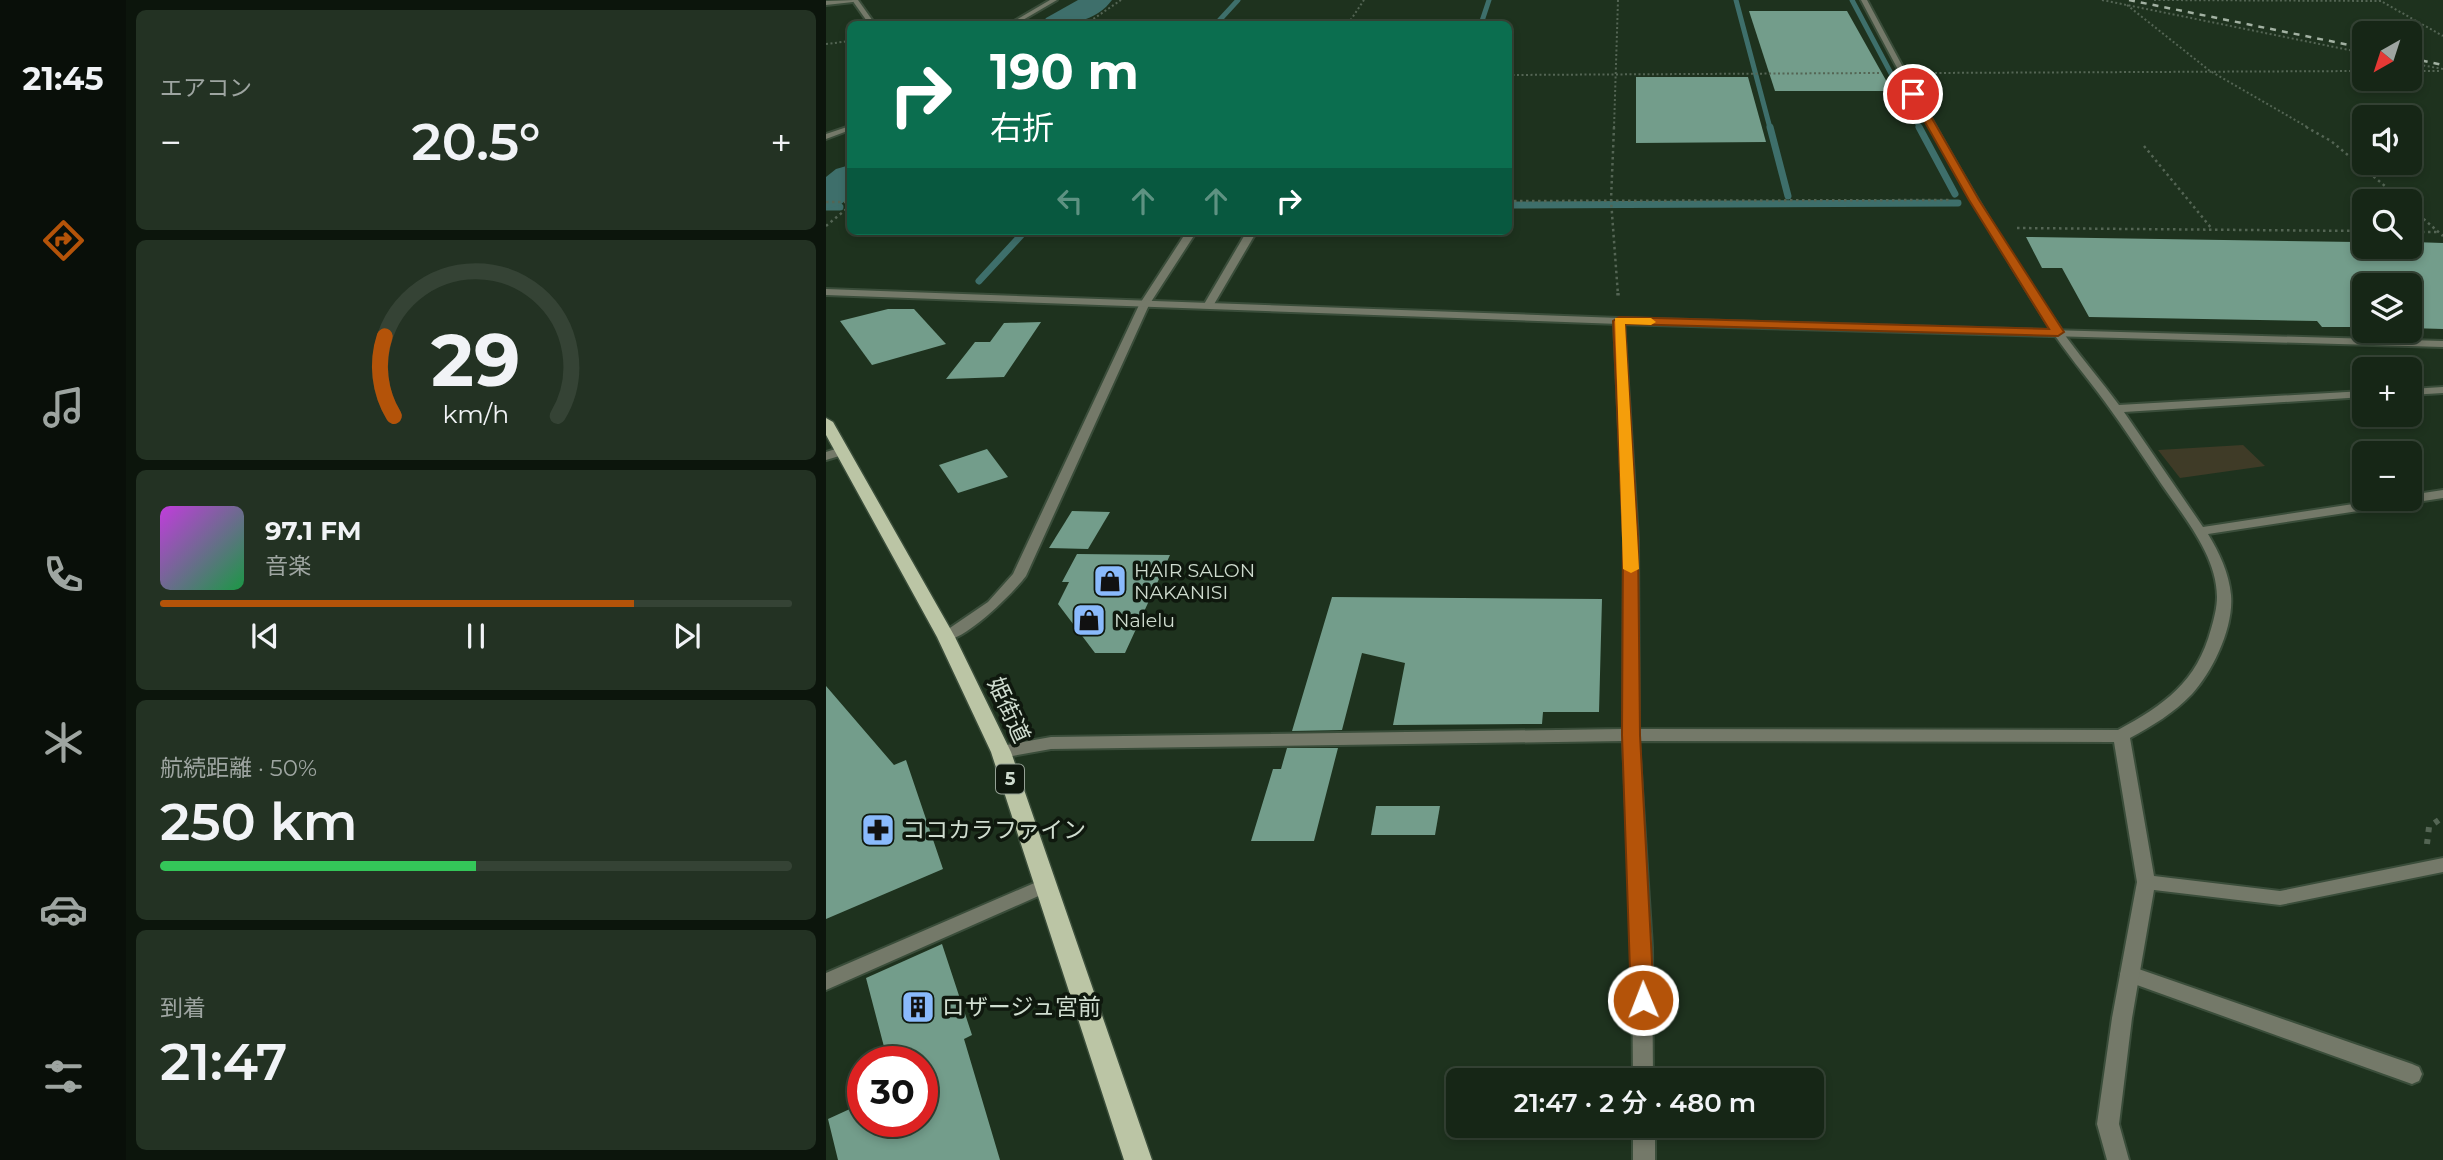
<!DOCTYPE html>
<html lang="ja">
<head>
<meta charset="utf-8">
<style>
  :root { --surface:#162616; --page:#233223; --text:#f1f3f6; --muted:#9ea5a1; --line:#354335; --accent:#b45309 }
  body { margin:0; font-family:Montserrat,"Noto Sans JP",sans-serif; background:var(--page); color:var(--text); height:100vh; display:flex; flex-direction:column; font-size:26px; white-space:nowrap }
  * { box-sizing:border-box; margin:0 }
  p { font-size:23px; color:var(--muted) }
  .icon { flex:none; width:38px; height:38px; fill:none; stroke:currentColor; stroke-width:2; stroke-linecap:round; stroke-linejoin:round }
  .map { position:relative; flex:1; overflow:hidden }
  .side { display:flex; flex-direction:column; gap:10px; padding:10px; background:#0c150c; width:700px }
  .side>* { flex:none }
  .hud { position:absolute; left:21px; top:21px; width:665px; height:214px; border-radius:10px; box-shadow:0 4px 10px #0003,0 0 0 2px var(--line); background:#0b6e4f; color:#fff; overflow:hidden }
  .needle { width:46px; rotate:219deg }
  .controls { position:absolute; left:1526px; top:21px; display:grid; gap:14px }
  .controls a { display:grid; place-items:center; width:70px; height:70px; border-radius:10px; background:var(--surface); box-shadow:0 4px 10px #0003,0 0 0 2px var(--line); font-size:35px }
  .speed { position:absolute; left:21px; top:1046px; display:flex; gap:14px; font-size:35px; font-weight:700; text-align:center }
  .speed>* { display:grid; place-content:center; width:91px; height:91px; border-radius:50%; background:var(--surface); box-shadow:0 4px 10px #0003,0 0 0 2px var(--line); line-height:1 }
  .speed .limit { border:10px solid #d22; background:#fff; color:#111 }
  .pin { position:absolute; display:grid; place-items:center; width:60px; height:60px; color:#fff; margin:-30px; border:4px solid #fff; border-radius:50%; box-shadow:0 2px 7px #0007 }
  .me { position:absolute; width:77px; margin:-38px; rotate:359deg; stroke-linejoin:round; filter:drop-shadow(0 0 5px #0008) }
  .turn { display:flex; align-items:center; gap:24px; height:147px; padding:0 28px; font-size:32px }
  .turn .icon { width:91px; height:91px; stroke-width:2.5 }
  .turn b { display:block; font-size:49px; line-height:60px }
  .lanes { display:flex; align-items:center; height:66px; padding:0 28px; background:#0003; justify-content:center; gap:35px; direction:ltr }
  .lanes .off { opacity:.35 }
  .big { font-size:52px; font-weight:600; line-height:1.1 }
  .side .card { flex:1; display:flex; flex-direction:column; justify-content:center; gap:10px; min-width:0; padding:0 24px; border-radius:10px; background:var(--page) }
  .side .dial { align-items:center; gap:0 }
  .dial svg { height:182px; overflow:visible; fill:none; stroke:var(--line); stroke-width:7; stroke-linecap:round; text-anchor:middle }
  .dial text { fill:var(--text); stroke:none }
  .song { display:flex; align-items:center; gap:21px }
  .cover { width:84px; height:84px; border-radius:10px; background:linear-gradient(135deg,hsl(290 70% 55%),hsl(140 70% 35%)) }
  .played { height:7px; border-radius:4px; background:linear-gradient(90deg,var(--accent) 75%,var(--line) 75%) }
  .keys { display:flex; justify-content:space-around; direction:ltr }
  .heat { display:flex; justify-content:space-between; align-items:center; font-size:38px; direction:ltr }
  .charge { height:10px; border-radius:5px; background:linear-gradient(90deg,#34c759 50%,var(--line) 0) }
  .trip { position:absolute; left:620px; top:1068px; width:378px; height:70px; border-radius:10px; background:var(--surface); box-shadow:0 4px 10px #0003,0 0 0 2px var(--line); font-weight:600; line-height:70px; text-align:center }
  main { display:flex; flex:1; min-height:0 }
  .dock { display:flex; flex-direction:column; width:126px; justify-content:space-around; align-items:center; background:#090f09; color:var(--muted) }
  .dock .icon { width:49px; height:49px }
  .dock .selected { color:var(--accent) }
  .dock b { font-size:32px; color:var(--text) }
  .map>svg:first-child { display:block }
  .green { fill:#3f3b27 }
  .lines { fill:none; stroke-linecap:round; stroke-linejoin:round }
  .stream-far1 { stroke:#3e6f6b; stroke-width:5 }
  .stream { stroke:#3e6f6b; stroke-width:7 }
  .river { fill:#3e6f6b; fill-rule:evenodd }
  .building { fill:#739d8b }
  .service-casing { stroke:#3a4d3a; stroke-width:4 }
  .minor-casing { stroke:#3a4d3a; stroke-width:4 }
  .tertiary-casing { stroke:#3a4d3a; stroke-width:4 }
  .primary-casing { stroke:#3a4d3a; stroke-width:3 }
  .path-far3 { stroke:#546554; stroke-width:2; stroke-dasharray:2 2.5; stroke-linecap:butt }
  .path-far2 { stroke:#546554; stroke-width:2.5; stroke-dasharray:2.5 3.5; stroke-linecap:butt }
  .path-far1 { stroke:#546554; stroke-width:3.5; stroke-dasharray:2.5 4.5; stroke-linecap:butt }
  .path { stroke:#546554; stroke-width:6; stroke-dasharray:5 7; stroke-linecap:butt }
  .service { fill:#747969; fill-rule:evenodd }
  .minor { fill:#747969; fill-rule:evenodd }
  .tertiary { fill:#747969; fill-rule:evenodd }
  .primary { fill:#bbc5a5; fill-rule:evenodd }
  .rail { stroke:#a2b1a2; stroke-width:2.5; stroke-dasharray:6 6; stroke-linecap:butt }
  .route { fill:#b45309; stroke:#753606; stroke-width:2 }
  .slow { fill:#f59e0b }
  .labels { text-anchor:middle; stroke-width:7; stroke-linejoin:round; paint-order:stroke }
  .shield { fill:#0f180e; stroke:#95a195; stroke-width:2 }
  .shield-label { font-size:18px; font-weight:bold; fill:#cfdccf }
  .poi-label { font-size:19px; fill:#cfdccf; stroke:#0f180e; text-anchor:start }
  .near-street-label { font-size:23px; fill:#cfdccf; stroke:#0f180e }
  .near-poi-label { font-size:23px; fill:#cfdccf; stroke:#0f180e; text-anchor:start }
</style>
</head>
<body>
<main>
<nav class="dock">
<b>21:45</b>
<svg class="icon selected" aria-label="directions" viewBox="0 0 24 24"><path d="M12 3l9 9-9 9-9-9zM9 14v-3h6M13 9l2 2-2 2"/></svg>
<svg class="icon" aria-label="music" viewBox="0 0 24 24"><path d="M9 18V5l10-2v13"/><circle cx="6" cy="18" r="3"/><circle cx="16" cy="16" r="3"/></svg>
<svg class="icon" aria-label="phone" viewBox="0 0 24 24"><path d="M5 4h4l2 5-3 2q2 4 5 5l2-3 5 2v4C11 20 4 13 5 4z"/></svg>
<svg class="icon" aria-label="climate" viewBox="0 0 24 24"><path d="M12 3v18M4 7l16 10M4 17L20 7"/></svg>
<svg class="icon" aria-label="car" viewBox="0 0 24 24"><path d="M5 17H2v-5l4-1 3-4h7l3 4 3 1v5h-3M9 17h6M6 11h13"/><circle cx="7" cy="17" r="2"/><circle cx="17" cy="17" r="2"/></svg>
<svg class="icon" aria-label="filters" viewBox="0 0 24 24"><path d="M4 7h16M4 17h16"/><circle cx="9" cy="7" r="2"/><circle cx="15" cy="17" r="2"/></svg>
</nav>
<section class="side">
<div class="card"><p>エアコン</p>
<div class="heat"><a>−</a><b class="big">20.5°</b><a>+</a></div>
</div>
<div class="card dial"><svg viewBox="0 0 100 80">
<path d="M14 69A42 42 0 1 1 86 69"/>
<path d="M14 69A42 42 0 0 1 10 34" stroke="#b45309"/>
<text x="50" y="56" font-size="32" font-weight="700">29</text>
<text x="50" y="72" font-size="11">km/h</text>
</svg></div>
<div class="card">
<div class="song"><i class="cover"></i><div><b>97.1 FM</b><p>音楽</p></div></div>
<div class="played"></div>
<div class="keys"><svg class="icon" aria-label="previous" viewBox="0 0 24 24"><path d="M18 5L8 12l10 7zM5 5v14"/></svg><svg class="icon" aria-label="pause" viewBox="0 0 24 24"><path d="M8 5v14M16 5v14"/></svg><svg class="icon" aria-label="next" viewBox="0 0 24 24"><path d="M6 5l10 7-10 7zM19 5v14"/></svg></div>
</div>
<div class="card"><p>航続距離 · 50%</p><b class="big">250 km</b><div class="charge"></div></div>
<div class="card"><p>到着</p><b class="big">21:47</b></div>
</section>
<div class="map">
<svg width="1617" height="1160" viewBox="0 0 1617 1160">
  <rect width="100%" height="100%" fill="#1e321e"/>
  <polygon class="green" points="1417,445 1439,466 1354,478 1332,450"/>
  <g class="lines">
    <g class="stream-far1">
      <polyline points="910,0 944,128"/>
      <polyline points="1026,0 1094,128"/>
      <polyline points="390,24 412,0"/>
      <polyline points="655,24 663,0"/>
    </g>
    <g class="stream">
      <polyline points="944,127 962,196"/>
      <polyline points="1093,127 1129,194"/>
      <polyline points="682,205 1132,203"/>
      <polyline points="0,207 14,207"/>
      <polyline points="153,281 199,231"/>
    </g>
    <g class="river">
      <path d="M252,0h34c-16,22 -46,26 -70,24l4,-6z"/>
      <polygon points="24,165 24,197 14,205 0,209 0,177 10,169"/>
    </g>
  </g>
  <g class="building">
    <polygon points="923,11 1021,11 1066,91 949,91"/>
    <polygon points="810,77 922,77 940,142 810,143"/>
    <polygon points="1524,234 1538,234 1538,247 1584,247 1584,240 1587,242 1617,243 1617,329 1584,328 1584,285 1538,285 1538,327 1496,327 1491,321 1263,317 1236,268 1216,268 1200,237 1531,242"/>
    <polygon points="62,309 88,309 120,344 46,365 14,321"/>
    <polygon points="215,322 178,377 120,379 149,342 164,342 178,323"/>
    <polygon points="161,449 182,477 132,493 113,465"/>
    <polygon points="246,511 284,512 262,549 223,548"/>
    <polygon points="251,554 344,555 299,653 269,653 232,604 243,582 236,582"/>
    <polygon points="506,597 776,599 773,712 717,712 716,724 567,725 579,663 536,653 516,730 466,731"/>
    <polygon points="0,686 68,765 80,760 117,869 0,919"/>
    <polygon points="461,748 512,748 488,841 425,841 447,769 455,769"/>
    <polygon points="550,806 614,806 609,835 545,835"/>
    <polygon points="116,944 146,1035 138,1039 174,1160 12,1160 2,1119 37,1103 37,1122 96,1122 96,1062 62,1062 40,978"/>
  </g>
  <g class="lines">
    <defs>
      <polygon id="service" points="1304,966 1586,1064 1593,1067 1596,1074 1593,1081 1586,1084 1297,980 1294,974 1297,968"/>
      <g id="minor">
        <polygon points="26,0 32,0 49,24 43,24"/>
        <polygon points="224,0 231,0 190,24 183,24"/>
        <path d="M1035,0h6c61,115 125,231 200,338 17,23 35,44 52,67l245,-14v6l-240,15 79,115 183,-28h24v-4l33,-5v8l-235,36c11,18 21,39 23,61 3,32 -18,76 -39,99 -18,19 -40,32 -62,44l24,138 126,15 163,-33v14l-163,33 -126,-15 -22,128 -13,106 10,36h-22l-10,-36 15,-106 25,-136 -23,-140 -475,-1 13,206 1,133h-20l-1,-133 -9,-206 -572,8 -50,9 -6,-2 -2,-4 2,-4 6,-2 50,-9 572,-8 1,-190 -10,-218 5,-3 5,3 14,218 1,190 479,1c46,-25 79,-48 93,-101 3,-10 6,-22 6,-32 0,-41 -33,-80 -55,-112 -19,-28 -37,-56 -57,-83 -19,-26 -40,-50 -57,-77 -67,-106 -129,-214 -187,-325z"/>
        <polygon points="24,126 24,130 0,139 0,134"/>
        <path d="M361,231h10l-48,74 -123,271c-12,16 -65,70 -85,64l-2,-3 2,-3 47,-32 25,-28 126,-269z"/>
        <polygon points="421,231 431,231 387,306 378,308 377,306"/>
        <polygon points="1617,387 1617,393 1584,395 1584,389"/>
        <polygon points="16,447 22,451 20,454 0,460 0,452"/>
        <polygon points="220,878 226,880 229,885 226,890 0,990 0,973"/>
        <rect x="807" y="1125" width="22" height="35"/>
      </g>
      <g id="tertiary">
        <polygon points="30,0 27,2 0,5 0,1"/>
        <polygon points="0,289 793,318 1617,341 1617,347 793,324 0,295"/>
      </g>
      <polygon id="primary" points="0,418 7,422 129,637 185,752 326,1160 298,1160 165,752 111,637 0,435"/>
    </defs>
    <use href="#service" class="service-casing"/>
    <use href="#minor" class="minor-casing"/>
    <use href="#tertiary" class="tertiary-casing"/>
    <use href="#primary" class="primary-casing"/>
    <g class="path-far3">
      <polyline points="1276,0 1538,53"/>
      <polyline points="1328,0 1555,1"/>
      <polyline points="1553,0 1617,36"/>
      <polyline points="1301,5 1384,71 1483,128"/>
      <polyline points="260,24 295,0"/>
      <polyline points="522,24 538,0"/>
      <polyline points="0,44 24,41"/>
      <polyline points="1584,63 1617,69"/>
      <polyline points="1584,71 1614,71"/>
      <polyline points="1100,73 1538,71"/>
      <polyline points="682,75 1053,73"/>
      <polyline points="788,128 792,0"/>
    </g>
    <g class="path-far2">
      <polyline points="788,127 785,200 792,295"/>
      <polyline points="1480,127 1505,141 1577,201"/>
      <polyline points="1318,146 1386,229"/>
      <polyline points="682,201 1126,200"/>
      <polyline points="0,202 24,202"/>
      <polyline points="1584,207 1617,236"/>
      <polyline points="0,226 24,206"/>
      <polyline points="1191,228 1538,231"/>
      <polyline points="1584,232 1611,232"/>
    </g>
    <polyline class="path-far1" points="792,293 792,300"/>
    <polyline class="path" points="1601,844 1603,827 1617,817"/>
    <use href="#service" class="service"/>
    <use href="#minor" class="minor"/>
    <use href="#tertiary" class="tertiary"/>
    <use href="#primary" class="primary"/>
    <g class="rail">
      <polyline points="1303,0 1538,48"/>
      <polyline points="1584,58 1617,65"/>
    </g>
  </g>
  <polygon class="route" points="1087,92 1092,94 1153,200 1238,332 1232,336 799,324 812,539 814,735 828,1000 825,1007 817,1010 809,1007 805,1000 796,735 797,539 787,321 793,317 1223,329 1143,200 1083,94"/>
  <polygon class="slow" points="789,318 825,318 830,322 825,325 799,324 813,569 805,573 797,569"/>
  <defs>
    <symbol id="shop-square" viewBox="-11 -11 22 22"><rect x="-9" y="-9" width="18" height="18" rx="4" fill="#8abafc" stroke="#0f180e"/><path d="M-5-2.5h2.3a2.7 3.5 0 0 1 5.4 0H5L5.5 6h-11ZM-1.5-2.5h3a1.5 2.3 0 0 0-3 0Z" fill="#111"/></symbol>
    <symbol id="pharmacy-square" viewBox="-11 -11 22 22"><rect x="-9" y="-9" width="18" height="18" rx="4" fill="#8abafc" stroke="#0f180e"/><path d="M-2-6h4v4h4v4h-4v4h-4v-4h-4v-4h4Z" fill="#111"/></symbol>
    <symbol id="building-square" viewBox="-11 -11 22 22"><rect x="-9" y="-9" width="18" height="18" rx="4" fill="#8abafc" stroke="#0f180e"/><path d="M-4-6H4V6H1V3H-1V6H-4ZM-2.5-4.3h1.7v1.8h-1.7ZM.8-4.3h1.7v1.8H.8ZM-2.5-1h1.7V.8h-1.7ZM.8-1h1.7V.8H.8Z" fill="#111"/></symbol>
  </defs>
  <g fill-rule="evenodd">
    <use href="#shop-square" x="265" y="562" width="38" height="38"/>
    <use href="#shop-square" x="244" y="601" width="38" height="38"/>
    <use href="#pharmacy-square" x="33" y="811" width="38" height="38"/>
    <use href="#building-square" x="73" y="988" width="38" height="38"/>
  </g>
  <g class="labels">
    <rect class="shield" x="170" y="764.5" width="28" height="29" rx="5"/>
    <g class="shield-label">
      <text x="184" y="785">5</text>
    </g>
    <g class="poi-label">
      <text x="308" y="577">HAIR SALON<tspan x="308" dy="22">NAKANISI</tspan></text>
      <text x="288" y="627">Nalelu</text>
    </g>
    <g class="near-street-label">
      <text transform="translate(183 710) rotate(65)" y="8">姫街道</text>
    </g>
    <g class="near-poi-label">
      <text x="76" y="838">ココカラファイン</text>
      <text x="116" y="1015">ロザージュ宮前</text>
    </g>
  </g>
</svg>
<div class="controls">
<a><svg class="needle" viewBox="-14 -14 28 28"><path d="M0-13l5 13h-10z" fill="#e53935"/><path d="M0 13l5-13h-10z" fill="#9ea5a1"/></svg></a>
<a><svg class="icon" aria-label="sound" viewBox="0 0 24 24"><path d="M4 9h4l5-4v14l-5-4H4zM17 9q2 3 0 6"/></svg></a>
<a><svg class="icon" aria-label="search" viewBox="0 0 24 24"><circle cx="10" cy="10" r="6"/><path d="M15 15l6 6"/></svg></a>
<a><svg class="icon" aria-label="layers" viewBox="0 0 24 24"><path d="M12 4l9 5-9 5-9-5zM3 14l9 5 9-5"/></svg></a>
<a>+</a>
<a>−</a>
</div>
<div class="speed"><div class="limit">30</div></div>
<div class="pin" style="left:1087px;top:94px;background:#d93025"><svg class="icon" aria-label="arrive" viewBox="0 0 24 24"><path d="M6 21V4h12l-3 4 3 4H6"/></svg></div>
<svg class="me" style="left:817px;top:1000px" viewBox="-20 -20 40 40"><circle r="17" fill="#b45309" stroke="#fff" stroke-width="3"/><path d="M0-11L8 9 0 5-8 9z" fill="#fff"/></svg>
<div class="trip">21:47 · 2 分 · 480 m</div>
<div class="hud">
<div class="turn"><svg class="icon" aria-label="right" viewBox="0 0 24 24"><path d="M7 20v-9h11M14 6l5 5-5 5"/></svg><div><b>190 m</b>右折</div></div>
<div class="lanes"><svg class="icon off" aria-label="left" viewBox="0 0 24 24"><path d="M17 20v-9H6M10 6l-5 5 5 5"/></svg><svg class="icon off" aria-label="ahead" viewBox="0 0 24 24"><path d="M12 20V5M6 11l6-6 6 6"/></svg><svg class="icon off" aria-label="ahead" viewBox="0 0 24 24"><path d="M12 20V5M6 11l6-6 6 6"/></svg><svg class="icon" aria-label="right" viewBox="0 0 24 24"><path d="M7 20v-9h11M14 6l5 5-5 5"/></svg></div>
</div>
</div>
</main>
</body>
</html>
